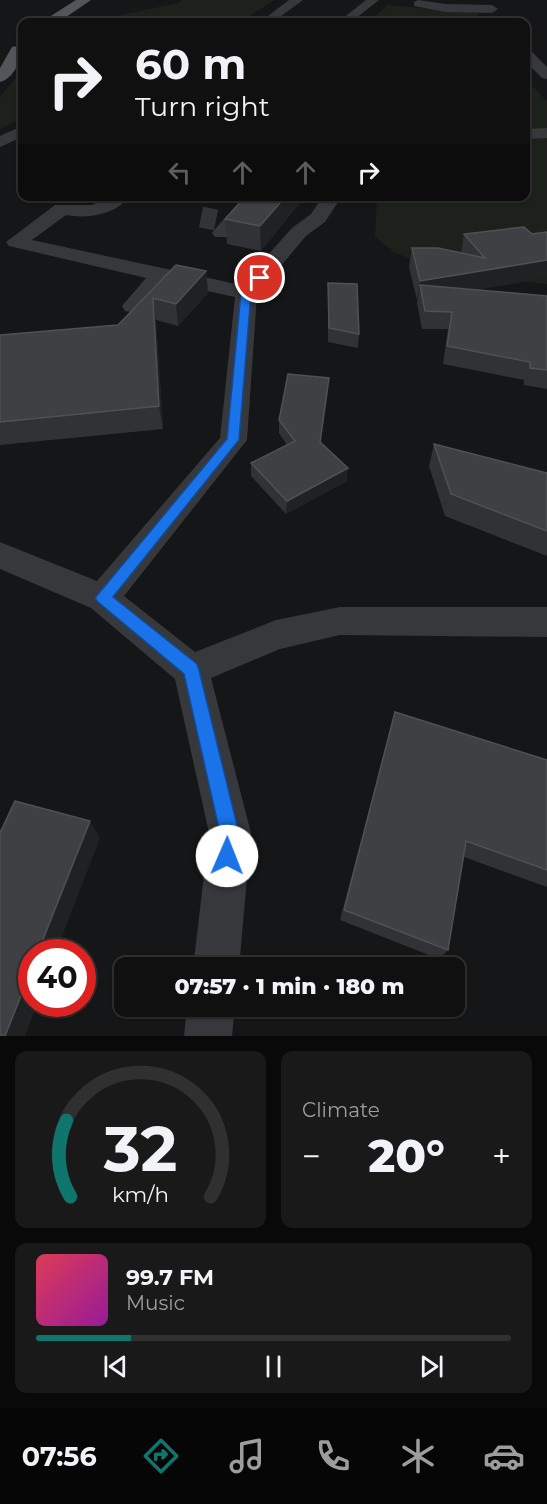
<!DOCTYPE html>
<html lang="en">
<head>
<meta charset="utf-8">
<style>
  :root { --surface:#101011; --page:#19191a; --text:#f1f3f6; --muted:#9c9d9f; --line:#303031; --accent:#0f766e }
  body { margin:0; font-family:Montserrat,sans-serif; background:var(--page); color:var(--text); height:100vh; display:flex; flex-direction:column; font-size:22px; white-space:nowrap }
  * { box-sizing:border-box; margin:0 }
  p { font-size:20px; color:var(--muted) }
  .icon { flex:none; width:33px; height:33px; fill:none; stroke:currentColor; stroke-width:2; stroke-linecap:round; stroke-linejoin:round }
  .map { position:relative; height:1036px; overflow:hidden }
  .panel { display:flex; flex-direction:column; gap:15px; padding:15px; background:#090909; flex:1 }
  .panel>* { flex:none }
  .hud { position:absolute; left:18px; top:18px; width:512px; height:183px; border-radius:12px; box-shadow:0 2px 4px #0004,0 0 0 2px var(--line); background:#101011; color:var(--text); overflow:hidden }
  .speed { position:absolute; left:18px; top:939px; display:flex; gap:12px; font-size:30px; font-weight:700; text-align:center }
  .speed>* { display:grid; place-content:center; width:78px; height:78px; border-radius:50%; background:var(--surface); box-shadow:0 2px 4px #0004,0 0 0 2px var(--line); line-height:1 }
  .speed .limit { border:9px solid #d22; background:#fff; color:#111 }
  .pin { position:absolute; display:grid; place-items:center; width:51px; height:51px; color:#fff; margin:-26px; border:3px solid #fff; border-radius:50%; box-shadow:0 2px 6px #0007 }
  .me { position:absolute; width:66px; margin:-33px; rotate:1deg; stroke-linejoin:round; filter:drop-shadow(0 0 4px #0008) }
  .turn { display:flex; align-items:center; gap:21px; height:126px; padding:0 18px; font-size:27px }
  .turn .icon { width:78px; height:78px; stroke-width:2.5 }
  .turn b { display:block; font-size:42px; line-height:51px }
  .lanes { display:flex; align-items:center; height:57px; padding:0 18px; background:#0003; justify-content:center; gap:30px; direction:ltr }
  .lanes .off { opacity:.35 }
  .big { font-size:45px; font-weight:800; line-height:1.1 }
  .panel .widget { flex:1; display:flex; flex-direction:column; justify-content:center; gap:9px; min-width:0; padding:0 21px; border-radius:12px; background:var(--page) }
  .panel .dial { align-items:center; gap:0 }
  .dial svg { height:156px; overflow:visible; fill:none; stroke:var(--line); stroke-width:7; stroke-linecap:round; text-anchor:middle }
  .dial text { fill:var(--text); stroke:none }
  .song { display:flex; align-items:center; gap:18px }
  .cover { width:72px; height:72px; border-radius:9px; background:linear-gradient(135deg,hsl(350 70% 55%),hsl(300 70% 35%)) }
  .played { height:6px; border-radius:3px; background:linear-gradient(90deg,var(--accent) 20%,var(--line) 20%) }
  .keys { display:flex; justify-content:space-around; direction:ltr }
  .heat { display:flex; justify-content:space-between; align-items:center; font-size:33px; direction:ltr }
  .panel .tiles { flex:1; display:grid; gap:15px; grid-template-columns:1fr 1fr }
  .widget:last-child { grid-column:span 2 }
  .trip { position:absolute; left:114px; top:957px; width:351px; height:60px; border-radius:12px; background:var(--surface); box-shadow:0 2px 4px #0004,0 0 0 2px var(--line); font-weight:800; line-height:60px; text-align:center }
  .tab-bar { display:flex; height:96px; justify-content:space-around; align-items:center; background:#060607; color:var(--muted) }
  .tab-bar .icon { width:42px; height:42px }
  .tab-bar .current { color:var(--accent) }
  .tab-bar b { font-size:27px; color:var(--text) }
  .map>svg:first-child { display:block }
  .green { fill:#1c221b }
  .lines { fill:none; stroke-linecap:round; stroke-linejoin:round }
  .minor-tunnel { stroke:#323537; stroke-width:21; stroke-dasharray:21 10; stroke-linecap:butt }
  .minor { fill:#36383c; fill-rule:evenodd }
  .major { fill:#52565b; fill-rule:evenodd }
  .wall { fill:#313235 }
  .shaded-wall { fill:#202123 }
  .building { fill:#3e4043; stroke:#4e5155; stroke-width:1.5 }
  .route { fill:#1a73e8; stroke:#114b97; stroke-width:1.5 }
</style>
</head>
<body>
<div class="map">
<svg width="547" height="1036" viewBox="0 0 547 1036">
  <rect width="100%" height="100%" fill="#151617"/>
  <g class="green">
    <polygon points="182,0 274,0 240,22 87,22 179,3"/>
    <polygon points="388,5 478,13 481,22 368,22"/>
    <polygon points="22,71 22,118 0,129 0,97"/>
    <polygon points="525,79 547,101 547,284 501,279 410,259 394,252 375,237 377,197 525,196"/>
  </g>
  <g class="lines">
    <polyline class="minor-tunnel" points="201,217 216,220"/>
    <g class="minor">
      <polygon points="289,0 303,0 273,22 260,22"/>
      <polygon points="366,0 379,0 351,22 338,22"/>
      <polygon points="418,0 446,4 492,5 498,9 492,13 446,12 414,6 414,2"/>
      <polygon points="525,49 530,50 547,67 547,79 542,78 525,61"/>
      <polygon points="22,126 22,137 0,147 0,136"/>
      <polygon points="547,128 547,138 525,139 525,129"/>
      <path d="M109,196h21c-15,19 -42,23 -64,19l-34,25 209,45 51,-57 19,-14 12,-18h19l-17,26 -19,14 -49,58 -10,146 -123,156 71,56 81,-32 64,-13h207v30l-207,-2 -60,14 -69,29 40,155 -12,135h-46l16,-135 -34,-154 -84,-71 -91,-39v-27l97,39 123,-143 15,-141 -70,-15c-11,14 -21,34 -40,29l-3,-5 24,-28 -137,-32 -3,-4 49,-37h37z"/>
      <polygon points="245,196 265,196 229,237 215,237 212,233 215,229"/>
      <polygon points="187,1006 235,1006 232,1036 184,1036"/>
    </g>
    <g class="major">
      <polygon points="76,0 91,0 59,22 45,22 46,19"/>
      <path d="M17,46l5,1c0,13 -9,32 -22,35v-14l12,-21z"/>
    </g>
  </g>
  <g class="wall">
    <polygon points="246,196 305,196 261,251 227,244 225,219"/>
    <polygon points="524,227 476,290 547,296 547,389 524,385 524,380 443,364 448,329 422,329 417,303 418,300 417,300 409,267 412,248 461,253 464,234"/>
    <polygon points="176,265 206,271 208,293 178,326 156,320 163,429 0,445 0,337 118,325"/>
    <polygon points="328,283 359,334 358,348 328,342"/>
    <polygon points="329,378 321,442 347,481 286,514 251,476 251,463 287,445 279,433 279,420"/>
    <polygon points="434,444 547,473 547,556 445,516 429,466"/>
    <polygon points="395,712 547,760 547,887 464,857 448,950 439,959 340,920"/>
  </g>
  <g class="shaded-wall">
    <polygon points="286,196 305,196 261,251 260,226"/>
    <polygon points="547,260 547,278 423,299 420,285 418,300 417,300 420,281"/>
    <polygon points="206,271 208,293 178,326 176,304"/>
    <polygon points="153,298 156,320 163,429 159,406"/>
    <polygon points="329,378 328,391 319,455 320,442"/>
    <polygon points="348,468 347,481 286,514 287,501"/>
    <polygon points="90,821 100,838 56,952 38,952"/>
    <polygon points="32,968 32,1004 37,1004 25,1036 5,1036"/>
  </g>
  <g class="building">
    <polygon points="246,196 286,196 260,226 225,219"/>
    <polygon points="524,227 532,234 547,232 547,260 420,281 412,248 438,248 485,258 464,234"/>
    <polygon points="176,265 206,271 176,304 153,298 159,406 0,422 0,335 118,325"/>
    <polygon points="328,283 357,284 359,334 329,328"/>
    <polygon points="420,285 547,296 547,370 530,368 530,362 447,346 452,312 425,311"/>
    <polygon points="288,374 329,378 320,442 348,468 287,501 251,463 295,441 279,420"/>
    <polygon points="434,444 547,473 547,531 451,494"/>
    <polygon points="395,712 547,760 547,870 466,841 448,950 344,910"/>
    <polygon points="15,801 90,821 38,952 32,952 32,968 5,1036 0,1036 0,833"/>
  </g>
  <polygon class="route" points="256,276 265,278 251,294 239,440 113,597 197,664 199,670 239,833 234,862 227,865 220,862 218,856 220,833 184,674 98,602 95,598 227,439 241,293"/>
</svg>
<div class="speed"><div class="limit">40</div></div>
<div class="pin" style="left:260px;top:278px;background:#d93025"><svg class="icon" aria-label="arrive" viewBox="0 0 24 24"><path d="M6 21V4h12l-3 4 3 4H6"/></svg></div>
<svg class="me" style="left:227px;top:856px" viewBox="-20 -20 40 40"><circle r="19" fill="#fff"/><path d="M0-13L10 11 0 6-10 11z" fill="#1a73e8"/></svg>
<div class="trip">07:57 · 1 min · 180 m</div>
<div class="hud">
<div class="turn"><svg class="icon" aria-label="right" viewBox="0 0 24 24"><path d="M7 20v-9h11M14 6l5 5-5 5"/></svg><div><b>60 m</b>Turn right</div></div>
<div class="lanes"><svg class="icon off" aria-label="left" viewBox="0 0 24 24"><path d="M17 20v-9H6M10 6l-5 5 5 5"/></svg><svg class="icon off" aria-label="ahead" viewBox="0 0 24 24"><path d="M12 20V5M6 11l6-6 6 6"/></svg><svg class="icon off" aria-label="ahead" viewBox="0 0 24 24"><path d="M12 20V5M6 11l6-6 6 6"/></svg><svg class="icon" aria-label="right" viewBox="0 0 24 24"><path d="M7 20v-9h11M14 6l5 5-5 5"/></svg></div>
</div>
</div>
<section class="panel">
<div class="tiles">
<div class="widget dial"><svg viewBox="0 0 100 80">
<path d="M14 69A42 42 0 1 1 86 69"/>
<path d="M14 69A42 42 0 0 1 12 30" stroke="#0f766e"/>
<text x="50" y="56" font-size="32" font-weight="700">32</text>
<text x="50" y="72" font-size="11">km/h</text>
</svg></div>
<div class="widget"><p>Climate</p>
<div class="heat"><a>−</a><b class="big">20°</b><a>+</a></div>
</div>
<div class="widget">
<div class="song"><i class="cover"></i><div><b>99.7 FM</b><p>Music</p></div></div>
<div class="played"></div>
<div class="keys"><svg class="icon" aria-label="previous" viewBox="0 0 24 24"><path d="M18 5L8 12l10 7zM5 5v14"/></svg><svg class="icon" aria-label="pause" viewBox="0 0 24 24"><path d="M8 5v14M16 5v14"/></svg><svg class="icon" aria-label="next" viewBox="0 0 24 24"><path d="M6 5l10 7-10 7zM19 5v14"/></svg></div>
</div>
</div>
</section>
<nav class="tab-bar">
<b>07:56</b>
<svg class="icon current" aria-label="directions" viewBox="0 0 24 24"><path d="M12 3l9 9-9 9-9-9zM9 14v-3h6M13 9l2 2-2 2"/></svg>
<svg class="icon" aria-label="music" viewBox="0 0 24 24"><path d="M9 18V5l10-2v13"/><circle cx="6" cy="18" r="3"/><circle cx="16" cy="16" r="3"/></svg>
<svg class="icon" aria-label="phone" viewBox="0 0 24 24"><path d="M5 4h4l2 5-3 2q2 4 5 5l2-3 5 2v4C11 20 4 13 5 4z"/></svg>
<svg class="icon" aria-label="climate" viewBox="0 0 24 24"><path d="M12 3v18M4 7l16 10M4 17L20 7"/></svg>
<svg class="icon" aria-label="car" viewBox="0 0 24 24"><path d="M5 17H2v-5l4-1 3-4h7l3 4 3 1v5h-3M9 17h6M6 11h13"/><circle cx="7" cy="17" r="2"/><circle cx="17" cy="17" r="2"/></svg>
</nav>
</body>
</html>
